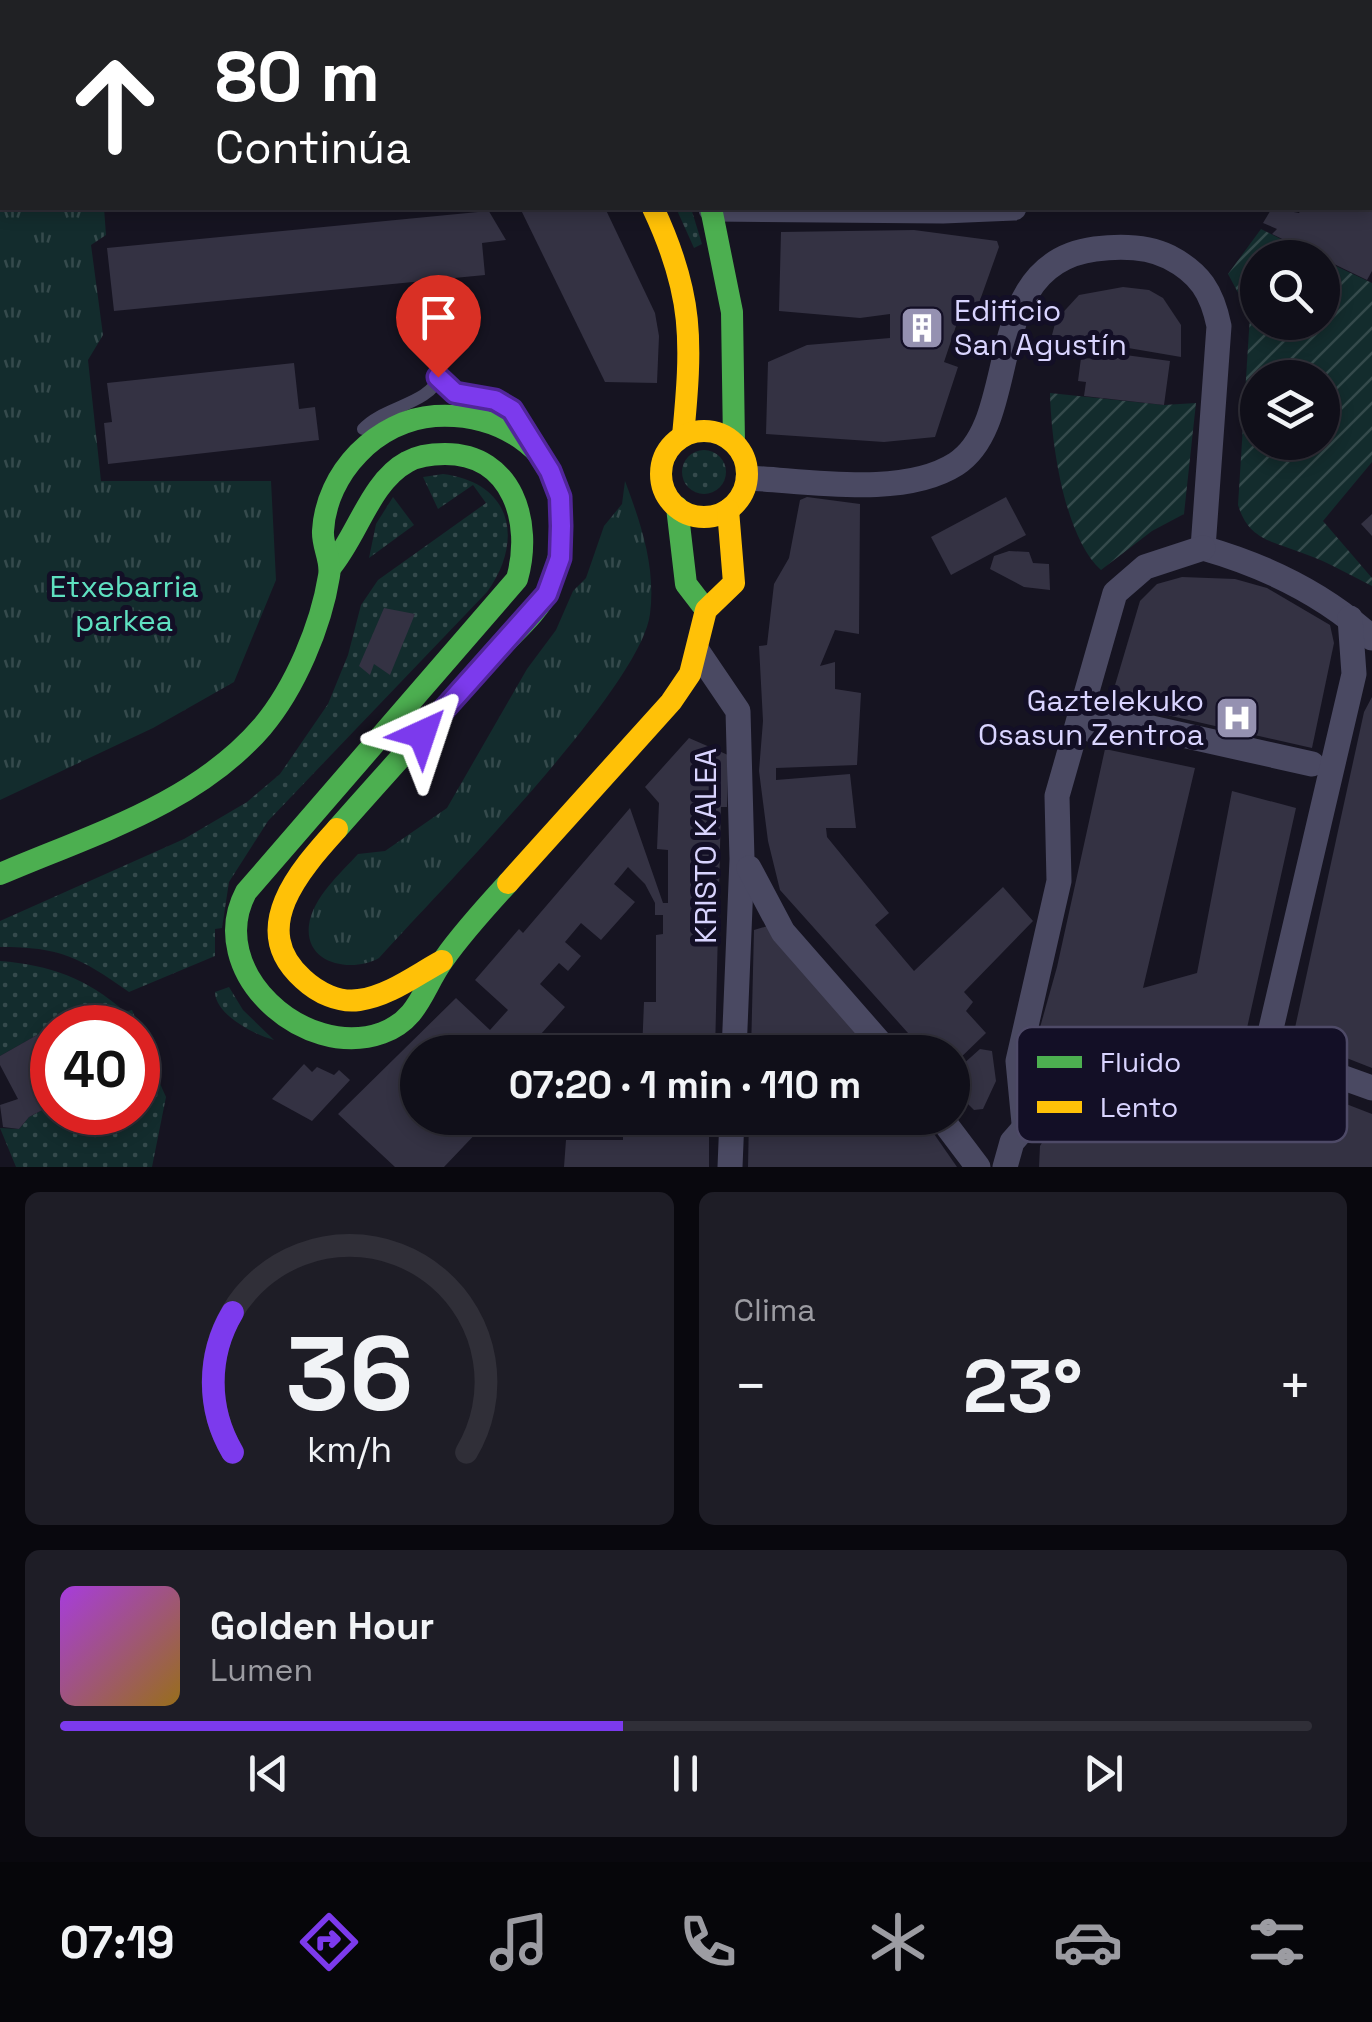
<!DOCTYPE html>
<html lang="es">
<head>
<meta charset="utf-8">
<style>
  :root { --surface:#100f19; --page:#1e1d26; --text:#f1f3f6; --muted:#9c9ca2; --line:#302f38; --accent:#7c3aed }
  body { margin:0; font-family:"Space Grotesk",sans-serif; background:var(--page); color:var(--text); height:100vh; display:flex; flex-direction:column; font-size:38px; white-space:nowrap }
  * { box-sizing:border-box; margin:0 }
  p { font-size:32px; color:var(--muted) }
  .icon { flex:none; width:55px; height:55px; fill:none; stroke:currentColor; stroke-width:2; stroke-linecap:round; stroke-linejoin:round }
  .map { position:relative; height:1167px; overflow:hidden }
  .details { display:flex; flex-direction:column; gap:25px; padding:25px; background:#09080e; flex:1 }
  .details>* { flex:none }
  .hud { position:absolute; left:0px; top:0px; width:1372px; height:210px; box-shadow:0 5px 15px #0003,0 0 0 2px var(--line); background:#202124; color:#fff; overflow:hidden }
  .buttons { position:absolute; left:1240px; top:240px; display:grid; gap:20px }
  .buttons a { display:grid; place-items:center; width:100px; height:100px; border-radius:50%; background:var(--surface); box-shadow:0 5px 15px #0003,0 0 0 2px var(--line); font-size:50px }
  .speed { position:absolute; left:30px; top:1005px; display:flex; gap:20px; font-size:50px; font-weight:700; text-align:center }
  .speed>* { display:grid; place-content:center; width:130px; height:130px; border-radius:50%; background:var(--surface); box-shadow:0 5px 15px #0003,0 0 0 2px var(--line); line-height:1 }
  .speed .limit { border:15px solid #d22; background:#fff; color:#111 }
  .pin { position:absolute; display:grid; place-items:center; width:85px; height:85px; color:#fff; margin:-102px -42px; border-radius:50% 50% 50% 0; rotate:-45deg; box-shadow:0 0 10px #0007 }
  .pin .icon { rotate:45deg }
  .me { position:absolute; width:110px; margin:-55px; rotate:42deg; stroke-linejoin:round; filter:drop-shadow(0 0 8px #0008) }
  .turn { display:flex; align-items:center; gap:35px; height:210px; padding:0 50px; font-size:45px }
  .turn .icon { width:130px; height:130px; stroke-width:2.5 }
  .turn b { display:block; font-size:70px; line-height:85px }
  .big { font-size:75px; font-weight:800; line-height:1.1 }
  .details .card { flex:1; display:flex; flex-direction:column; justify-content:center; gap:15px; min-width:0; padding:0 35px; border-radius:15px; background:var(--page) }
  .details .dial { align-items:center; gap:0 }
  .dial svg { height:260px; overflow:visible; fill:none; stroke:var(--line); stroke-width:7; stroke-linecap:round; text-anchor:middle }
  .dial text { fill:var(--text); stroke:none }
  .song { display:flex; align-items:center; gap:30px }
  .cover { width:120px; height:120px; border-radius:15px; background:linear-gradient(135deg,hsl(280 70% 55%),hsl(40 70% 35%)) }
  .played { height:10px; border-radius:5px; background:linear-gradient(90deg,var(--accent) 45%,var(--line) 45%) }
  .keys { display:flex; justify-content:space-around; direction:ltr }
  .heat { display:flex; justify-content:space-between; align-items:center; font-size:55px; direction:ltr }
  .details .tiles { flex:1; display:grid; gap:25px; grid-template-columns:1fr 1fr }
  .card:last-child { grid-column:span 2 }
  .trip { position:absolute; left:400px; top:1035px; width:570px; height:100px; border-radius:50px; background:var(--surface); box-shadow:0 5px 15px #0003,0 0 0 2px var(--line); font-weight:800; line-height:100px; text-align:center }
  .menu { display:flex; height:160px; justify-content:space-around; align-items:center; background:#06060a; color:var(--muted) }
  .menu .icon { width:70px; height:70px }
  .menu .active { color:var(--accent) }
  .menu b { font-size:45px; color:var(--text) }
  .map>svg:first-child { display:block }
  .grass { fill:url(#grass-dots) }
  .park { fill:url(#park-tufts) }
  .garden { fill:url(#garden-furrows); fill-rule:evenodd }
  .water { fill:url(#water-rules) }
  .building { fill:#343243 }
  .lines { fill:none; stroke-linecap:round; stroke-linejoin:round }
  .lane { stroke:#4a4962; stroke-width:12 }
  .street { stroke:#4a4962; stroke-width:25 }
  .fast { stroke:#4caf50; stroke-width:22 }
  .slow { stroke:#ffc107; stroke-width:22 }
  .route-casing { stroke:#51269a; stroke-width:25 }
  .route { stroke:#7c3aed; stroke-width:18 }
  .labels { text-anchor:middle; stroke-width:10; stroke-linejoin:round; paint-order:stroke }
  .poi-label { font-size:30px; fill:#d9d4ff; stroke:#130f26; text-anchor:start }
  .park-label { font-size:30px; fill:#5fe0c0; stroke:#130f26 }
  .street-label { font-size:30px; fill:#d9d4ff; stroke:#130f26 }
  .key { fill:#130f26; stroke:#4e4a67; stroke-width:2.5 }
  .key-label { font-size:28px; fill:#d9d4ff }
</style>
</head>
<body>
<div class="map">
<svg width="1372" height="1167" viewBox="0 0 1372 1167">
  <defs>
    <pattern id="grass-dots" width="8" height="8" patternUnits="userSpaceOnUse" patternTransform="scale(2.5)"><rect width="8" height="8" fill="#132c2d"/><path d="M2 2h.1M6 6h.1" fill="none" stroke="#354a4c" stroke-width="1.8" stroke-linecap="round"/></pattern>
    <pattern id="park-tufts" width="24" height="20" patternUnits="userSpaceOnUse" patternTransform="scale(2.5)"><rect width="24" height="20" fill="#132c2d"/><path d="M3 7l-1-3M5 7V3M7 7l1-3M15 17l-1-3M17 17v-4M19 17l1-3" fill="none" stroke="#354a4c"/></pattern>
    <pattern id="garden-furrows" width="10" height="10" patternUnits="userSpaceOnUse" patternTransform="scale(2.5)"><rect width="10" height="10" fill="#132c2d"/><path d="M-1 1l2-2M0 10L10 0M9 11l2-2" fill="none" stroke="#354a4c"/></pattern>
    <pattern id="water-rules" width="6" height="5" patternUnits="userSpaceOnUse" patternTransform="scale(2.5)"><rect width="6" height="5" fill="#0d2144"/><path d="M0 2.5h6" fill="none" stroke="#304060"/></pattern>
  </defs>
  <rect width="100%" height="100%" fill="#161421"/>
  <g class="grass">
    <polygon points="676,208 691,208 702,244 694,248"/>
    <circle cx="704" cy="472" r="22"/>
    <path d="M443,474c70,9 81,67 44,118l-219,229 -39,61 -7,46 -7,1v27l-86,36c-50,-35 -68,-45 -129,-45v-26l184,-82 63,-37 33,-28 48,-70 20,-49 13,-50 17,-25 108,-77 -13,-18 -35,24 -15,-32z"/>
    <polygon points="393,497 414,525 369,558 376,524"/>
    <path d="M0,961c50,4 87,17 125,51l7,-2 6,15 -56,2 -8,-13 -74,42z"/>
    <path d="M229,987l14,23 31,30c-20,-5 -59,-26 -59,-48z"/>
    <polygon points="153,1068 166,1097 152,1167 16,1167 0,1128 19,1129 29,1117 52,1105 52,1112 138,1112 138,1070"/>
  </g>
  <g class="park">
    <polygon points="0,0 69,0 2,2 2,208 104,208 106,235 91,245 103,335 88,360 101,481 271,481 276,580 234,682 153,728 0,800"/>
    <path d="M625,481c16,43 31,86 25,133 -9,74 -213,279 -271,344 -26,15 -75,7 -70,-33 4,-28 31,-51 49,-71l27,-3 62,-43 80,-139 29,-39 17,-39 13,-13 18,-52 18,-22z"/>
  </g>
  <g class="garden">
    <path d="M1261,229l55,28 -58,1v64h64l1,-62 49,23v179l-49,59 49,57v8c-22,-11 -44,-24 -67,-32 -32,-13 -56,-13 -67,-49l12,-190 -22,-41zM1258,378h64v64h-64z"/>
    <path d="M1050,393l114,12 32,-2 -12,111 -32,17 -51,39c-37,-33 -50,-129 -51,-177z"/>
  </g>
  <polygon class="water" points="1209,0 1372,0 1372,60 1370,2"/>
  <g class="building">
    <polygon points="478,208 487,208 506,240 482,243 485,275 114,311 107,248 478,212"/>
    <polygon points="520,208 605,208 655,313 659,336 657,383 605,382"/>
    <polygon points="1272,208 1299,213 1302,208 1372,208 1372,271 1367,280 1272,234 1277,229 1263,223"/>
    <polygon points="914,230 997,241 999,247 974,317 959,317 944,362 958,367 935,437 884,442 766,434 768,362 807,345 890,338 890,314 860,318 779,311 781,232"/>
    <polygon points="1123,287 1149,290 1163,298 1181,325 1181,357 1052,335 1056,320 1079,295"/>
    <polygon points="1103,352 1170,361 1164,405 1084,396 1086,382 1078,381 1081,358 1103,359"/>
    <polygon points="294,363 299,409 315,407 319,440 108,464 104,423 112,422 107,383"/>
    <polygon points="807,497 860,504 859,634 835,630 820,666 835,662 835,689 861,693 857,765 776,768 776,780 850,774 856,828 826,828 827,837 889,913 875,925 914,971 1003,887 1033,921 964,992 973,1002 966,1011 986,1033 952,1066 952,1052 925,1052 780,890 768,841 759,771 763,721 759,646 767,645 774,584 789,558 800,500"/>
    <polygon points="1006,497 1026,535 951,575 931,537"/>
    <polygon points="1372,514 1372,536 1361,524"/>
    <polygon points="1009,551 1029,552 1033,563 1049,564 1050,590 1024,587 990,569 994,556"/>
    <polygon points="1182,577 1235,579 1267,588 1330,625 1334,643 1312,748 1110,702 1140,601 1157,584"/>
    <polygon points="384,608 415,614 390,675 374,664 370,675 359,666"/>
    <polygon points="1372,697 1372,1068 1293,1037 1364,712"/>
    <polygon points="689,738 728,755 727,807 721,807 715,1052 642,1052 644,1002 656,1002 656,935 663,934 663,915 655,915 655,903 645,884 628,867 614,884 635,902 601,940 581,923 565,942 581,956 568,971 559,963 540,984 565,1007 525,1052 418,1052 418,1118 471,1118 482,1127 444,1167 395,1167 338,1114 456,998 490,1030 508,1010 475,980 519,929 523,933 630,808 663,903 668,903 668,850 657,849 659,803 645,787"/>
    <polygon points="1105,749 1195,768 1143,988 1197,973 1232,791 1296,808 1247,1028 1049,1085 1030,1063 1057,967"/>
    <polygon points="771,925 872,1052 751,1052 754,930"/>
    <polygon points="74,1014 82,1028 52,1028 52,1105 29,1117 19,1129 3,1127 0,1105 18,1099 0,1065 0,1056"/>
    <polygon points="980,1049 992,1051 996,1081 983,1109 974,1110 966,1102 961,1107 952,1099 952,1074"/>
    <polygon points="304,1064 312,1072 317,1067 334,1075 339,1070 350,1080 312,1121 272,1099"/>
    <polygon points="1261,1071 1372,1114 1372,1167 1039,1167 1040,1146 1049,1131 1159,1094 1163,1101"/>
    <polygon points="623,1118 709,1118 709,1167 564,1167 566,1140 623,1140"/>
    <polygon points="749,1118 923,1118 957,1167 748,1167"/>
  </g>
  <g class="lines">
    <path class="lane" d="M363,429c19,-22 67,-25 76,-52 22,29 59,14 82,47"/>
    <g class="street">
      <polyline points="925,0 947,2"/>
      <polyline points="973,0 985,2"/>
      <polyline points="1010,0 1016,2"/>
      <polyline points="1164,0 1172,2"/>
      <polyline points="755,2 759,0"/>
      <polyline points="0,70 2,73"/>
      <polyline points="1370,75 1372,75"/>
      <polyline points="0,105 2,101"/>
      <polyline points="1370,161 1372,162"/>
      <polyline points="0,185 2,186"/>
      <polyline points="711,209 943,211 1014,208"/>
      <path d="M748,478c61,3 155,20 208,-14 68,-44 23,-200 139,-215 24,-3 52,-3 74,8 31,16 43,35 50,69l-16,222"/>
      <path d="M1203,548c63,18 120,45 169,90"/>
      <polyline points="698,652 738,711 742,859 734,1052"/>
      <polyline points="1092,730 1098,716 1312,764"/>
      <polyline points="749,868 783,932 888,1052"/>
      <polyline points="1266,1050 1354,674 1350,618"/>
      <polyline points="941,1118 978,1167"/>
      <polyline points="1024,1123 1018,1061 1059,881 1057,796 1115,593 1145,567 1203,548"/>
      <polyline points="730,1167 732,1118"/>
      <polyline points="1005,1167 1012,1142 1039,1111 1090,1092 1266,1050 1372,1088"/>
    </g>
    <g class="fast">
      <polyline points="716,2 717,0"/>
      <polyline points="711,208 732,312 734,443"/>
      <polyline points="677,507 686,584 706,610"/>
      <path d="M330,568c27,-31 40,-86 77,-106 12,-7 25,-8 38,-8 68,0 88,69 72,125l-271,313c-42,79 58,169 136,141 38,-14 41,-46 62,-74 19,-27 42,-52 64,-76"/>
      <path d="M0,874c91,-39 196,-70 262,-147 33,-39 59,-101 67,-151 3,-16 -7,-29 -6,-45 3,-58 54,-111 112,-115 34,-2 65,6 92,27 42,33 42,102 21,148 -10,22 -37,44 -54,63 -52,58 -105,116 -157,175"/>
    </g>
    <g class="slow">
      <polyline points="622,0 622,2"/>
      <path d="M653,208c41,87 39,134 30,228"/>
      <circle cx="704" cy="474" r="43"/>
      <path d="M337,829c-37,41 -90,100 -34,150 15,14 36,24 56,21 30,-4 57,-25 83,-39"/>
      <polyline points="508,883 671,702 690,674 706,610 734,583 728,510"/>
    </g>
  </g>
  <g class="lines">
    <defs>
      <polyline id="route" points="422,734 547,594 560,558 561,526 560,497 550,471 512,410 495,400 455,393 438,377"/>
    </defs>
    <use href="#route" class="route-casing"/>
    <use href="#route" class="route"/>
  </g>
  <defs>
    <symbol id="building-square" viewBox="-11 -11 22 22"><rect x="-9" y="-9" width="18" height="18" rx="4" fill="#9591b1" stroke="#130f26"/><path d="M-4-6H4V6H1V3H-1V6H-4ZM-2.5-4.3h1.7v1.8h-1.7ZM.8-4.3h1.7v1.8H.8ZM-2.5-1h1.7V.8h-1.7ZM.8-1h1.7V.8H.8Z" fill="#fff"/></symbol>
    <symbol id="hospital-square" viewBox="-11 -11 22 22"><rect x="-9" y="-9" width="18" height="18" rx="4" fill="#9591b1" stroke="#130f26"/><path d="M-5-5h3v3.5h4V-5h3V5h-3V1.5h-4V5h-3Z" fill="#fff"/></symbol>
  </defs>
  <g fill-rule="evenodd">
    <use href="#building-square" x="897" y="303" width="50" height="50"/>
    <use href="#hospital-square" x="1212" y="693" width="50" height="50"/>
  </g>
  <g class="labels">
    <g class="poi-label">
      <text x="954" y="321">Edificio<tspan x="954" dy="34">San Agustín</tspan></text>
      <text x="1204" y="711" text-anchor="end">Gaztelekuko<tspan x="1204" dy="34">Osasun Zentroa</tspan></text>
    </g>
    <g class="park-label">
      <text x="124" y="597">Etxebarria<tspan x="124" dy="34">parkea</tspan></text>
    </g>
    <g class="street-label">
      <text transform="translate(706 846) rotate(-90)" y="10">KRISTO KALEA</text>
    </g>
  </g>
  <rect x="1017" y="1027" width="330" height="115" rx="15" class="key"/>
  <rect x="1037" y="1056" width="45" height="12" fill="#4caf50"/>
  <rect x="1037" y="1101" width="45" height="12" fill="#ffc107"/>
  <g class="key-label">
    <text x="1100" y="1072">Fluido</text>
    <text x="1100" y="1117">Lento</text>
  </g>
</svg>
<div class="buttons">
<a><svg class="icon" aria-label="search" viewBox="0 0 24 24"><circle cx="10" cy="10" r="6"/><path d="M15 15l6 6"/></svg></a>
<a><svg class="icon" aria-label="layers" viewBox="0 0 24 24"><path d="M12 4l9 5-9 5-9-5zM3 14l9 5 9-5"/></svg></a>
</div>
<div class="speed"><div class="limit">40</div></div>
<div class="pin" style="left:438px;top:377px;background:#d93025"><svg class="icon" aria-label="arrive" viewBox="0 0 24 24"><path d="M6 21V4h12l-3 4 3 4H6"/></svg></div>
<svg class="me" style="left:422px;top:734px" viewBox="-20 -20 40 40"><path d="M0-17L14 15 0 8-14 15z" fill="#7c3aed" stroke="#fff" stroke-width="4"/></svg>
<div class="trip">07:20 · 1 min · 110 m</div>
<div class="hud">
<div class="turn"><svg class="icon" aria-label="ahead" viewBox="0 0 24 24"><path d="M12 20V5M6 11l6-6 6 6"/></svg><div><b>80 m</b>Continúa</div></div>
</div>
</div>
<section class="details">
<div class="tiles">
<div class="card dial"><svg viewBox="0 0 100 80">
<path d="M14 69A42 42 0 1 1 86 69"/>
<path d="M14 69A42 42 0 0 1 14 26" stroke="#7c3aed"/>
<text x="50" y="56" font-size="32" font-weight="700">36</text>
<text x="50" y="72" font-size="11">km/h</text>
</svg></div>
<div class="card"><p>Clima</p>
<div class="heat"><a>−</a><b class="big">23°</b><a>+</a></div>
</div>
<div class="card">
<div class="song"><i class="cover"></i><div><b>Golden Hour</b><p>Lumen</p></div></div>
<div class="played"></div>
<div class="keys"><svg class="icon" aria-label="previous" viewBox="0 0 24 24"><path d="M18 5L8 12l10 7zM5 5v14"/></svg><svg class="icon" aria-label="pause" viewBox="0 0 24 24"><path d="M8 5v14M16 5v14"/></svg><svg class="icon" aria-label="next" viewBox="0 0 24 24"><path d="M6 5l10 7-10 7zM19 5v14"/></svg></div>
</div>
</div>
</section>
<nav class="menu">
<b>07:19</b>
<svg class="icon active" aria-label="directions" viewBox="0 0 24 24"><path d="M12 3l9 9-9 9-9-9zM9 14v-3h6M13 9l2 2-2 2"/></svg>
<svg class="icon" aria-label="music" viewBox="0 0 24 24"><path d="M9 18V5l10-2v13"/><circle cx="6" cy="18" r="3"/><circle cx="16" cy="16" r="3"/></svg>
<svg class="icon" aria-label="phone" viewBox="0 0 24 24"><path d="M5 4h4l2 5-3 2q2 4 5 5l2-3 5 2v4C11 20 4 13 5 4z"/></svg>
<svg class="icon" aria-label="climate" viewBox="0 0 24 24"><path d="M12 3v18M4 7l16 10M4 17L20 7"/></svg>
<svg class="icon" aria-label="car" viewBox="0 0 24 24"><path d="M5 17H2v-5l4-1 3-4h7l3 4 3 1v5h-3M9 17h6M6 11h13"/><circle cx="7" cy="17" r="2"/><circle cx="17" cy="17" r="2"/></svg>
<svg class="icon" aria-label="filters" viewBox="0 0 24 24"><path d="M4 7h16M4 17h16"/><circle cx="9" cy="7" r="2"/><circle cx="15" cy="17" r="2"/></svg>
</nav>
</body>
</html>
